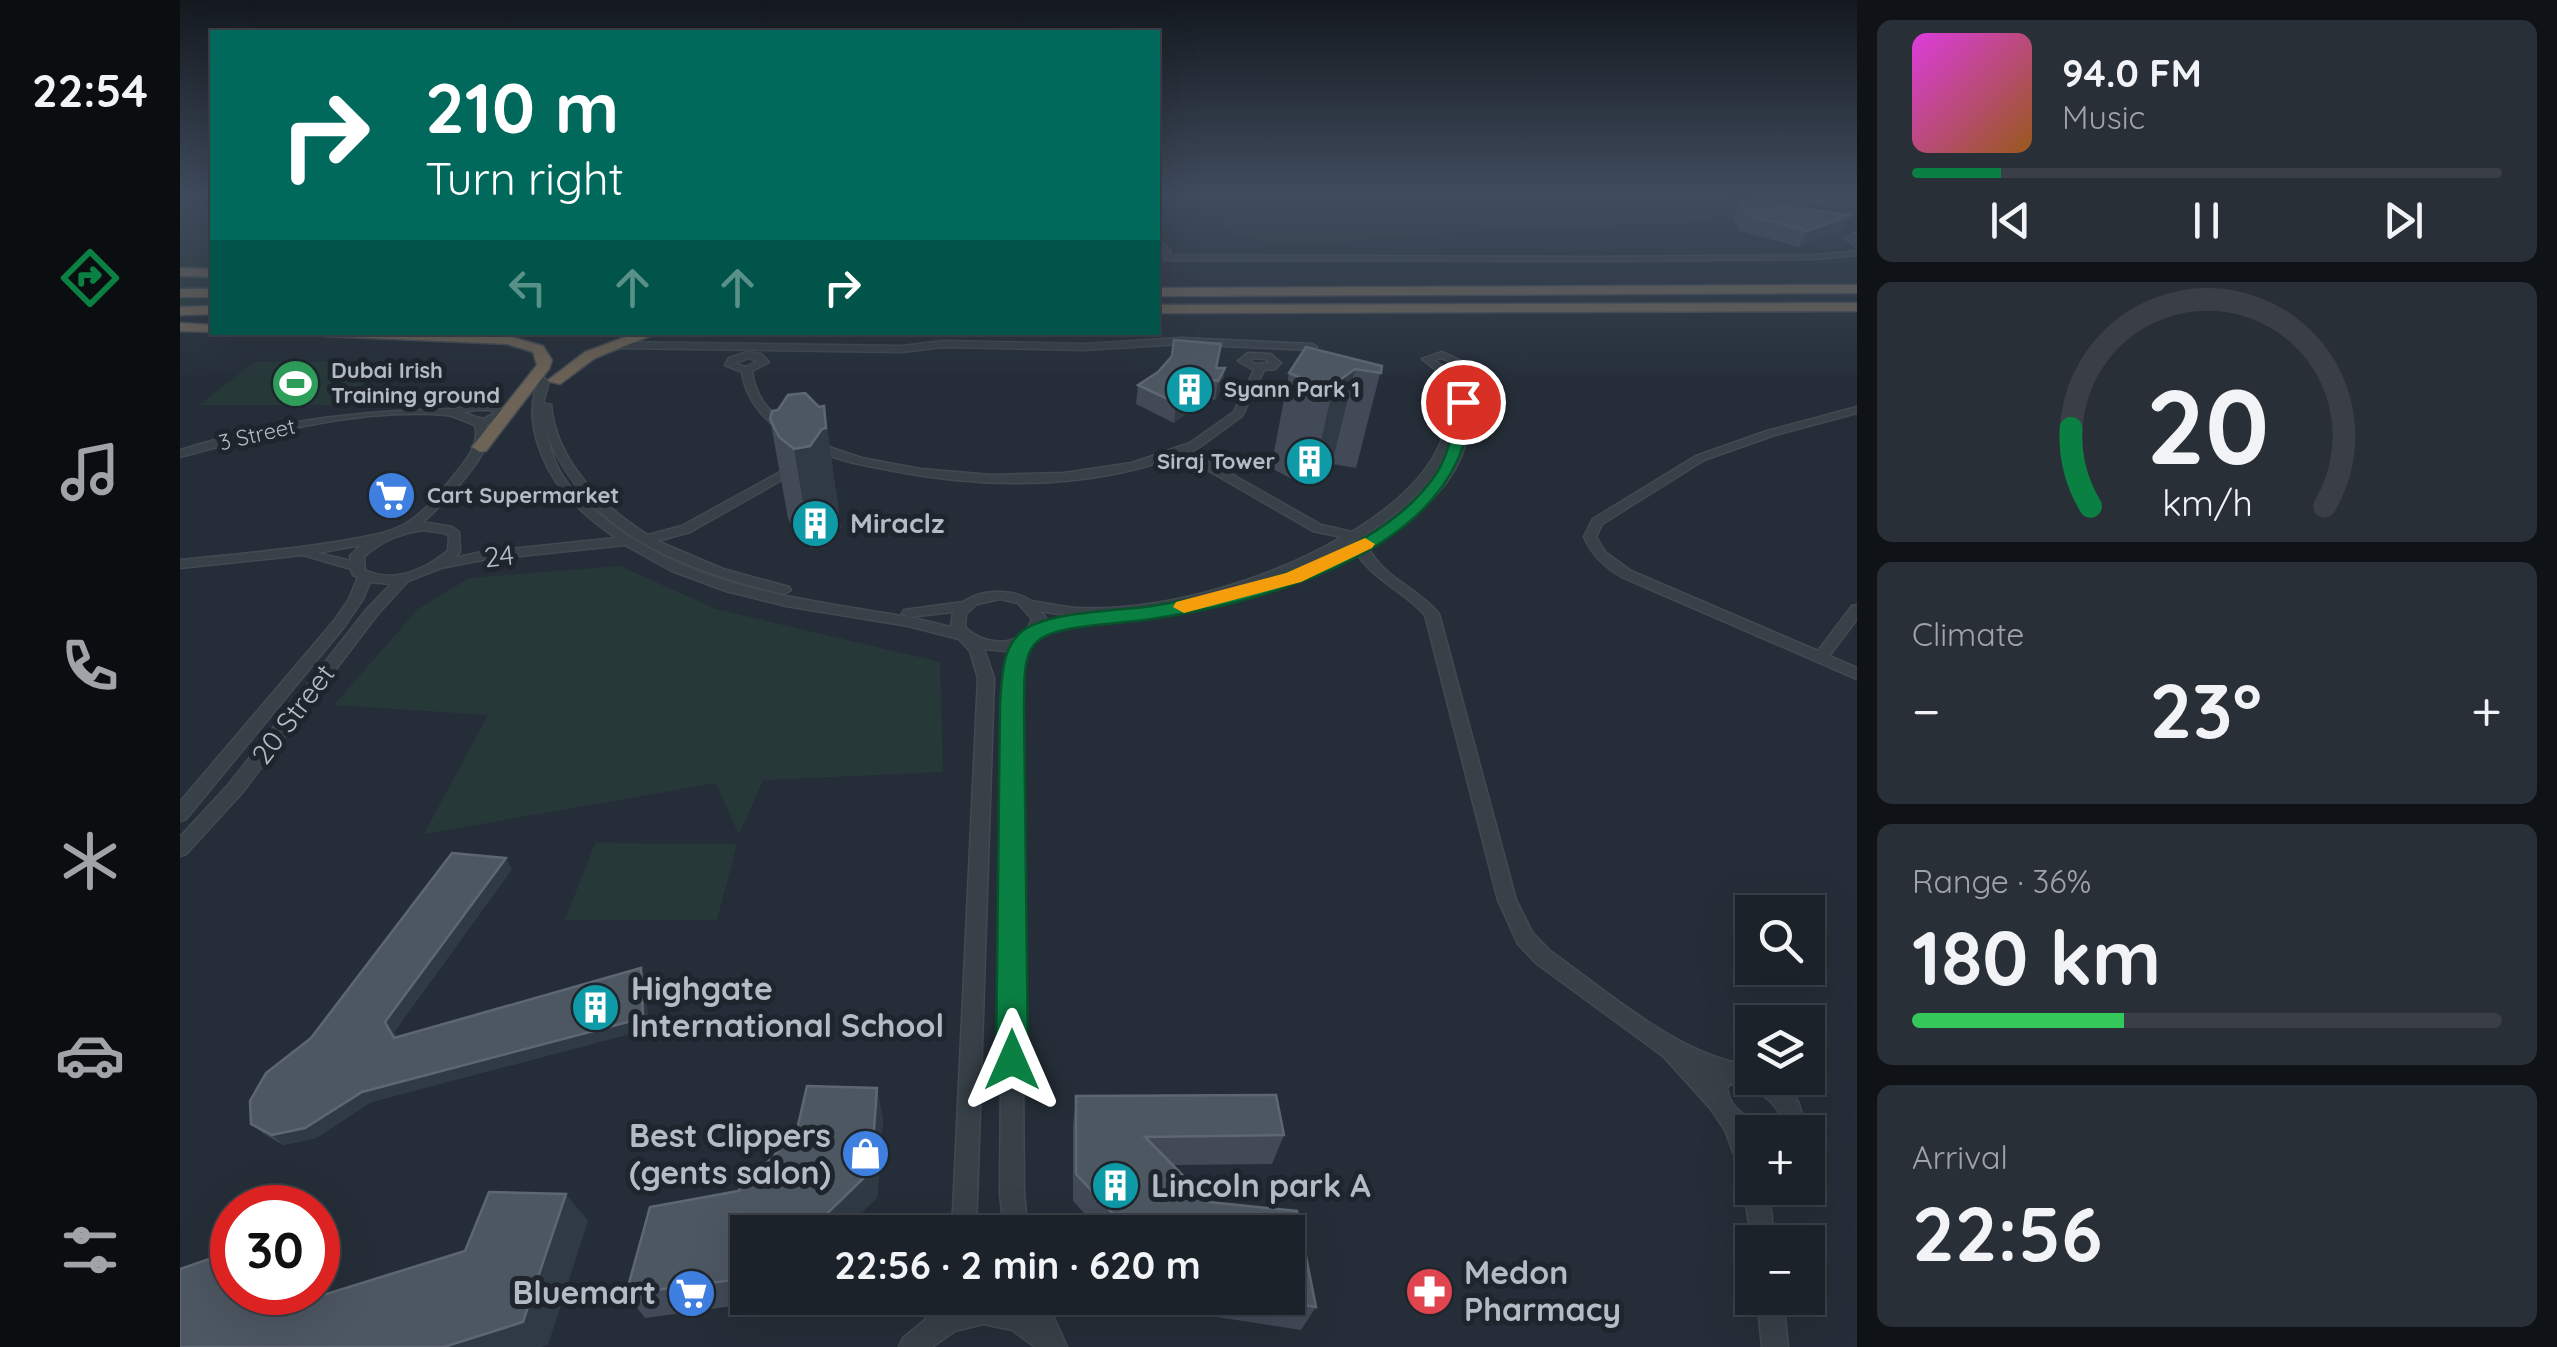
<!DOCTYPE html>
<html lang="en">
<head>
<meta charset="utf-8">
<style>
  :root { --surface:#1c222a; --page:#292f36; --text:#f1f3f6; --muted:#a0a4a8; --line:#3a3f47; --accent:#0b8043 }
  body { margin:0; font-family:Quicksand,sans-serif; background:var(--page); color:var(--text); height:100vh; display:flex; flex-direction:column; font-size:38px; white-space:nowrap }
  * { box-sizing:border-box; margin:0 }
  p { font-size:32px; color:var(--muted) }
  .icon { flex:none; width:55px; height:55px; fill:none; stroke:currentColor; stroke-width:2; stroke-linecap:round; stroke-linejoin:round }
  .map { position:relative; flex:1; overflow:hidden }
  .side { display:flex; flex-direction:column; gap:20px; padding:20px; background:#0f1317; width:700px }
  .side>* { flex:none }
  .hud { position:absolute; left:30px; top:30px; width:950px; height:305px; border-radius:0px; box-shadow:0 10px 40px #0002,0 0 0 2px var(--line); background:#00695c; color:#fff; overflow:hidden }
  .fabs { position:absolute; left:1555px; top:895px; display:grid; gap:20px }
  .fabs a { display:grid; place-items:center; width:90px; height:90px; border-radius:0px; background:var(--surface); box-shadow:0 10px 40px #0002,0 0 0 2px var(--line); font-size:50px }
  .speed { position:absolute; left:30px; top:1185px; display:flex; gap:20px; font-size:50px; font-weight:700; text-align:center }
  .speed>* { display:grid; place-content:center; width:130px; height:130px; border-radius:50%; background:var(--surface); box-shadow:0 10px 40px #0002,0 0 0 2px var(--line); line-height:1 }
  .speed .limit { border:15px solid #d22; background:#fff; color:#111 }
  .pin { position:absolute; display:grid; place-items:center; width:85px; height:85px; color:#fff; margin:-42px; border:5px solid #fff; border-radius:50%; box-shadow:0 2px 10px #0007 }
  .me { position:absolute; width:110px; margin:-55px; rotate:0deg; stroke-linejoin:round; filter:drop-shadow(0 0 8px #0008) }
  .turn { display:flex; align-items:center; gap:35px; height:210px; padding:0 50px; font-size:45px }
  .turn .icon { width:130px; height:130px; stroke-width:2.5 }
  .turn b { display:block; font-size:70px; line-height:85px }
  .lanes { display:flex; align-items:center; height:95px; padding:0 50px; background:#0003; justify-content:center; gap:50px; direction:ltr }
  .lanes .off { opacity:.35 }
  .big { font-size:75px; font-weight:700; line-height:1.1 }
  .side .widget { flex:1; display:flex; flex-direction:column; justify-content:center; gap:15px; min-width:0; padding:0 35px; border-radius:15px; background:var(--page) }
  .side .dial { align-items:center; gap:0 }
  .dial svg { height:260px; overflow:visible; fill:none; stroke:var(--line); stroke-width:7; stroke-linecap:round; text-anchor:middle }
  .dial text { fill:var(--text); stroke:none }
  .song { display:flex; align-items:center; gap:30px }
  .cover { width:120px; height:120px; border-radius:15px; background:linear-gradient(135deg,hsl(300 70% 55%),hsl(30 70% 35%)) }
  .played { height:10px; border-radius:5px; background:linear-gradient(90deg,var(--accent) 15%,var(--line) 15%) }
  .keys { display:flex; justify-content:space-around; direction:ltr }
  .heat { display:flex; justify-content:space-between; align-items:center; font-size:55px; direction:ltr }
  .charge { height:15px; border-radius:8px; background:linear-gradient(90deg,#34c759 36%,var(--line) 0) }
  .trip { position:absolute; left:550px; top:1215px; width:575px; height:100px; border-radius:0px; background:var(--surface); box-shadow:0 10px 40px #0002,0 0 0 2px var(--line); font-weight:700; line-height:100px; text-align:center }
  main { display:flex; flex:1; min-height:0 }
  .dock { display:flex; flex-direction:column; width:180px; justify-content:space-around; align-items:center; background:#0b0e11; color:var(--muted) }
  .dock .icon { width:70px; height:70px }
  .dock .current { color:var(--accent) }
  .dock b { font-size:45px; color:var(--text) }
  .map>svg:first-child { display:block }
  .green { fill:#273839 }
  .lines { fill:none; stroke-linecap:round; stroke-linejoin:round }
  .minor-casing { stroke:#424951; stroke-width:3 }
  .highway-casing { stroke:#444b53; stroke-width:3 }
  .minor { fill:#384048; fill-rule:evenodd }
  .highway { fill:#6d6356; fill-rule:evenodd }
  .wall { fill:#414a56 }
  .shaded-wall { fill:#303a45 }
  .building { fill:#4d5762; stroke:#5d6671; stroke-width:2.5 }
  .route { fill:#0b8043; stroke:#07532c; stroke-width:2.5 }
  .slow { fill:#f59e0b }
  .labels { text-anchor:middle; stroke-width:10; stroke-linejoin:round; paint-order:stroke }
  .far-poi-label { font-size:22px; font-weight:bold; fill:#b4bbc4; stroke:#1e252d; text-anchor:start }
  .far-street-label { font-size:22px; fill:#b4bbc4; stroke:#1e252d }
  .poi-label { font-size:28px; font-weight:bold; fill:#b4bbc4; stroke:#1e252d; text-anchor:start }
  .street-label { font-size:28px; fill:#b4bbc4; stroke:#1e252d }
  .near-poi-label { font-size:32px; font-weight:bold; fill:#b4bbc4; stroke:#1e252d; text-anchor:start }
</style>
</head>
<body>
<main>
<nav class="dock">
<b>22:54</b>
<svg class="icon current" aria-label="directions" viewBox="0 0 24 24"><path d="M12 3l9 9-9 9-9-9zM9 14v-3h6M13 9l2 2-2 2"/></svg>
<svg class="icon" aria-label="music" viewBox="0 0 24 24"><path d="M9 18V5l10-2v13"/><circle cx="6" cy="18" r="3"/><circle cx="16" cy="16" r="3"/></svg>
<svg class="icon" aria-label="phone" viewBox="0 0 24 24"><path d="M5 4h4l2 5-3 2q2 4 5 5l2-3 5 2v4C11 20 4 13 5 4z"/></svg>
<svg class="icon" aria-label="climate" viewBox="0 0 24 24"><path d="M12 3v18M4 7l16 10M4 17L20 7"/></svg>
<svg class="icon" aria-label="car" viewBox="0 0 24 24"><path d="M5 17H2v-5l4-1 3-4h7l3 4 3 1v5h-3M9 17h6M6 11h13"/><circle cx="7" cy="17" r="2"/><circle cx="17" cy="17" r="2"/></svg>
<svg class="icon" aria-label="filters" viewBox="0 0 24 24"><path d="M4 7h16M4 17h16"/><circle cx="9" cy="7" r="2"/><circle cx="15" cy="17" r="2"/></svg>
</nav>
<div class="map">
<svg width="1677" height="1347" viewBox="0 0 1677 1347">
  <rect width="100%" height="100%" fill="#252e38"/>
  <g class="green">
    <polygon points="0,194 14,194 32,210 32,302 0,318"/>
    <polygon points="1015,194 1546,194 1551,209 1526,222 1274,232 1127,245 1094,244 1057,235"/>
    <polygon points="75,362 207,362 161,405 19,405"/>
    <polygon points="440,566 536,609 760,662 763,772 583,780 559,835 536,783 244,834 308,715 154,705 238,609 289,578"/>
    <polygon points="415,843 557,844 537,920 385,920"/>
  </g>
  <g class="lines">
    <defs>
      <g id="minor">
        <polygon points="1677,233 1677,238 1674,239 1677,241 1677,247 1665,238"/>
        <polygon points="978,240 991,251 987,255 1416,257 1635,255 1677,251 1677,255 1635,259 1416,261 978,260 978,255 982,251 978,246"/>
        <polygon points="1001,338 1132,344 1137,347 1132,350 1001,344 904,350 763,347 722,352 433,348 428,345 433,342 722,346 763,341 904,344"/>
        <path d="M567,352l14,2 8,8 -17,9c3,26 17,41 37,56v4h-8c-21,-15 -35,-33 -39,-59l-17,-7 4,-7zM568,358l10,3 -12,6 -11,-3z"/>
        <path d="M1262,352l22,10c-6,18 5,35 5,54 1,61 -54,103 -100,133 15,29 50,40 70,65l77,286 16,32 18,19c61,43 127,104 202,115v12c8,0 19,-2 26,1 19,9 27,35 23,53h-22v-20c-12,-18 -26,-25 -48,-28l-4,3c2,25 24,28 35,45h-10v56h16l7,54h-23v4l-8,-58 2,-6 -2,-1 -19,-51 -15,-22 -47,-52 -127,-93 -18,-19 -20,-44 -73,-285c-20,-23 -50,-34 -67,-60 -53,25 -108,43 -166,55 -29,5 -141,15 -157,29 -16,14 -14,45 -15,65l4,489 4,39h-24l-4,-39 4,-489 4,-39 6,-15 -10,1 -20,-2 10,29 -18,554h-24l26,-554 -8,-27 -11,-12 -51,-13 -122,-20 -60,-15 -54,-20 -47,-26 -143,15 -41,8 -33,13 -31,34 -136,179 -55,60 -6,2v-19l49,-53 138,-175 24,-25 -21,-2 -7,17 -19,28 -158,192 -6,2v-19l154,-181 15,-22 9,-22 -5,-2 -2,-6 -48,-14 -123,13v-8c54,-5 108,-10 162,-19 20,-4 41,-6 59,-15 21,-10 41,-35 55,-53 12,-15 24,-29 19,-48 -10,-3 -19,-9 -29,-10 -90,-7 -180,19 -266,42v-7c92,-28 172,-39 268,-41 21,-1 41,-13 58,4l-7,7 -13,5c2,6 3,9 2,15 -6,24 -47,66 -65,82l29,5 7,5 1,20 -6,6 28,-6 134,-14c-37,-26 -66,-53 -79,-97 -6,-22 -7,-41 3,-62l4,-1 5,3 -6,22 8,2c5,57 52,102 97,130l34,-9 109,-60h8v4l-109,62 -33,9 66,28 66,18 2,3 -7,4c-100,-25 -197,-58 -238,-162 4,15 8,30 16,43 13,22 35,38 55,53 87,62 190,72 291,89l-6,-4 2,-3 59,-8c19,-13 49,-14 68,-1 15,2 31,6 46,7 85,4 192,-28 265,-71l-29,-6 -133,-77c-14,5 -29,12 -44,15 -79,20 -168,17 -247,1 -27,-5 -58,-10 -81,-25l6,-3 48,16 58,11 71,6 73,-2 68,-10 58,-20 44,-31 20,-42 -16,-9 10,-8 23,1 10,9 -6,6 -11,1 -22,46 -44,32 -7,3 130,74 31,7c44,-27 97,-70 96,-127 0,-10 -2,-22 -8,-30 -5,-7 -12,-11 -18,-16zM1073,358l12,1 5,4 -14,1 -6,-3zM1261,358l13,5 -3,14 -5,-8 -12,-9zM295,410h16l4,3 -12,6 -20,-6zM1278,415c-4,100 -129,149 -210,173l84,-34 23,-14h8l1,-5c43,-26 88,-67 94,-120zM242,530l22,3 5,3 -1,15c-24,19 -54,33 -83,19l-1,-13c17,-16 35,-23 58,-27zM181,545l-11,11 1,5 -34,-8zM820,599l18,4 14,16c-10,30 -47,28 -67,8l1,-13 11,-10zM860,611l37,6 16,-1 -49,9 2,-7zM773,612l-2,15 -42,-10z"/>
        <path d="M1677,407v6l-82,22 -71,25 -102,64 -6,13 9,15 26,19 187,80 34,-45 5,-1v14l-28,37 28,12v11l-235,-102c-18,-10 -30,-22 -38,-40l9,-18 103,-63 71,-25z"/>
        <path d="M753,1298h26l-3,6c24,-9 45,-5 68,4l-5,-10h26l22,49h-32l-23,-17 -29,-6 -28,7 -23,16h-33l4,-9 22,-18z"/>
        <polygon points="1577,1298 1603,1298 1608,1347 1582,1347"/>
      </g>
      <g id="highway">
        <polygon points="0,268 32,269 32,277 0,276"/>
        <polygon points="1677,285 1677,293 978,296 978,288"/>
        <rect x="0" y="289" width="32" height="8"/>
        <polygon points="1677,303 1677,311 978,313 978,305"/>
        <polygon points="32,306 32,314 0,315 0,307"/>
        <polygon points="0,323 32,325 35,332 0,331"/>
        <polygon points="138,332 328,336 363,346 372,360 369,369 306,451 300,452 292,447 357,365 353,352 327,344 145,336"/>
        <polygon points="459,332 480,332 415,358 380,384 367,381 405,352"/>
      </g>
    </defs>
    <use href="#minor" class="minor-casing"/>
    <use href="#highway" class="highway-casing"/>
    <use href="#minor" class="minor"/>
    <use href="#highway" class="highway"/>
  </g>
  <g class="wall">
    <polygon points="1573,194 1677,194 1677,204 1675,208 1592,204 1662,230 1619,247 1560,231 1553,218 1560,203 1583,203"/>
    <polygon points="1202,366 1176,468 1152,464 1132,480 1112,479 1091,468 1109,373"/>
    <polygon points="1037,368 1045,368 1042,387 1035,400 1026,398 994,423 956,404 958,385"/>
    <polygon points="644,406 661,528 656,528 646,547 631,549 617,537 608,518 590,419"/>
    <polygon points="332,869 214,1032 217,1037 466,978 468,1029 191,1102 136,1138 103,1145 83,1133 71,1124"/>
    <polygon points="1096,1095 1104,1135 1092,1164 993,1165 1029,1202 1117,1211 1136,1307 1121,1330 992,1310 980,1298 1108,1298 1108,1232 921,1232 893,1201 893,1126 896,1096"/>
    <polygon points="703,1118 697,1198 568,1232 568,1298 599,1298 597,1300 465,1318 446,1294 558,1191"/>
  </g>
  <g class="shaded-wall">
    <polygon points="1671,215 1662,230 1619,247 1627,231"/>
    <polygon points="1045,368 1042,387 1035,400 1038,381"/>
    <polygon points="1175,369 1152,464 1132,480 1154,384"/>
    <polygon points="1028,379 1026,398 994,423 996,403"/>
    <polygon points="644,406 661,528 656,528 646,547 631,549 614,449"/>
    <polygon points="326,858 332,869 214,1032 222,1048 214,1038 205,1022"/>
    <polygon points="461,968 466,978 468,1029 191,1102 136,1138 103,1145 92,1135 182,1092"/>
    <polygon points="697,1088 703,1118 697,1198 663,1232 628,1232"/>
    <polygon points="386,1194 408,1221 368,1345 361,1347 264,1347"/>
    <polygon points="83,1292 121,1292 120,1337 82,1314"/>
  </g>
  <g class="building">
    <polygon points="1572,201 1671,215 1627,231 1568,215 1560,203"/>
    <polygon points="994,340 1041,344 1036,368 1045,368 1038,381 1028,379 996,403 958,385 978,372 992,356"/>
    <polygon points="1126,347 1202,366 1201,373 1175,369 1154,384 1132,383 1109,373"/>
    <polygon points="625,393 639,407 644,406 646,428 642,429 630,446 614,449 599,437 590,419 592,411 598,410 608,395"/>
    <polygon points="272,853 326,858 205,1022 214,1038 461,968 463,1018 182,1092 125,1128 92,1135 71,1124 70,1101 86,1073 131,1038"/>
    <polygon points="627,1086 697,1088 691,1171 628,1232 568,1232 568,1278 446,1294 470,1207 558,1191 616,1134"/>
    <polygon points="1096,1095 1104,1135 965,1137 1029,1202 1117,1211 1136,1307 1074,1298 1108,1298 1108,1232 950,1232 896,1174 896,1096"/>
    <polygon points="309,1192 386,1194 343,1322 264,1347 0,1347 0,1269 52,1251 52,1292 83,1292 82,1314 285,1251"/>
  </g>
  <linearGradient id="sky" x2="0" y2="1"><stop stop-color="#14191f"/><stop offset="0.51" stop-color="#404c5e"/><stop offset="1" stop-color="#404c5e" stop-opacity="0"/></linearGradient>
  <rect width="1677" height="383" fill="url(#sky)"/>
  <path class="route" d="M1283,397l8,5c-5,146 -201,199 -320,217 -28,5 -91,5 -112,21 -18,13 -14,45 -15,64l4,356 -4,12 -12,4 -12,-4 -4,-12 4,-356c2,-23 1,-54 20,-71 24,-22 99,-22 132,-27 92,-15 229,-50 284,-132 14,-21 18,-47 19,-72z"/>
  <polygon class="slow" points="1185,538 1195,544 1192,548 1121,582 1004,613 993,607 996,602 1106,573"/>
  <defs>
    <symbol id="stadium-disc" viewBox="-11 -11 22 22"><circle r="9.5" fill="#2e9e5b" stroke="#1e252d"/><path d="M0-5a6.5 5 0 1 0 0 10a6.5 5 0 1 0 0-10ZM-3.5-1.8h7v3.6h-7Z" fill="#fff"/></symbol>
    <symbol id="building-disc" viewBox="-11 -11 22 22"><circle r="9.5" fill="#0f9aa8" stroke="#1e252d"/><path d="M-4-6H4V6H1V3H-1V6H-4ZM-2.5-4.3h1.7v1.8h-1.7ZM.8-4.3h1.7v1.8H.8ZM-2.5-1h1.7V.8h-1.7ZM.8-1h1.7V.8H.8Z" fill="#fff"/></symbol>
    <symbol id="supermarket-disc" viewBox="-11 -11 22 22"><circle r="9.5" fill="#3f7fe0" stroke="#1e252d"/><path d="M-6-5.5h2.5l.6 2H6L4.5 2H-2.5L-4.4-4H-6ZM-1.5 3.2a1.3 1.3 0 1 0 .1 0ZM3 3.2a1.3 1.3 0 1 0 .1 0Z" fill="#fff"/></symbol>
    <symbol id="shop-disc" viewBox="-11 -11 22 22"><circle r="9.5" fill="#3f7fe0" stroke="#1e252d"/><path d="M-5-2.5h2.3a2.7 3.5 0 0 1 5.4 0H5L5.5 6h-11ZM-1.5-2.5h3a1.5 2.3 0 0 0-3 0Z" fill="#fff"/></symbol>
    <symbol id="pharmacy-disc" viewBox="-11 -11 22 22"><circle r="9.5" fill="#e0444e" stroke="#1e252d"/><path d="M-2-6h4v4h4v4h-4v4h-4v-4h-4v-4h4Z" fill="#fff"/></symbol>
  </defs>
  <g fill-rule="evenodd">
    <use href="#stadium-disc" x="88" y="356" width="55" height="55"/>
    <use href="#building-disc" x="982" y="362" width="55" height="55"/>
    <use href="#building-disc" x="1102" y="434" width="55" height="55"/>
    <use href="#supermarket-disc" x="184" y="468" width="55" height="55"/>
    <use href="#building-disc" x="608" y="496" width="55" height="55"/>
    <use href="#building-disc" x="388" y="980" width="55" height="55"/>
    <use href="#shop-disc" x="658" y="1126" width="55" height="55"/>
    <use href="#building-disc" x="908" y="1158" width="55" height="55"/>
    <use href="#pharmacy-disc" x="1222" y="1264" width="55" height="55"/>
    <use href="#supermarket-disc" x="484" y="1266" width="55" height="55"/>
  </g>
  <g class="labels">
    <g class="far-poi-label">
      <text x="151" y="378">Dubai Irish<tspan x="151" dy="25">Training ground</tspan></text>
      <text x="1044" y="397">Syann Park 1</text>
      <text x="1095" y="469" text-anchor="end">Siraj Tower</text>
      <text x="247" y="503">Cart Supermarket</text>
    </g>
    <g class="far-street-label">
      <text transform="translate(77 434) rotate(-13)" y="8">3 Street</text>
    </g>
    <g class="poi-label">
      <text x="670" y="533">Miraclz</text>
    </g>
    <g class="street-label">
      <text transform="translate(319 556) rotate(-6)" y="10">24</text>
      <text transform="translate(113 714) rotate(-53)" y="10">20 Street</text>
    </g>
    <g class="near-poi-label">
      <text x="451" y="1000">Highgate<tspan x="451" dy="37">International School</tspan></text>
      <text x="651" y="1147" text-anchor="end">Best Clippers<tspan x="651" dy="37">(gents salon)</tspan></text>
      <text x="971" y="1197">Lincoln park A</text>
      <text x="1284" y="1284">Medon<tspan x="1284" dy="37">Pharmacy</tspan></text>
      <text x="476" y="1304" text-anchor="end">Bluemart</text>
    </g>
  </g>
</svg>
<div class="fabs">
<a><svg class="icon" aria-label="search" viewBox="0 0 24 24"><circle cx="10" cy="10" r="6"/><path d="M15 15l6 6"/></svg></a>
<a><svg class="icon" aria-label="layers" viewBox="0 0 24 24"><path d="M12 4l9 5-9 5-9-5zM3 14l9 5 9-5"/></svg></a>
<a>+</a>
<a>−</a>
</div>
<div class="speed"><div class="limit">30</div></div>
<div class="pin" style="left:1283px;top:402px;background:#d93025"><svg class="icon" aria-label="arrive" viewBox="0 0 24 24"><path d="M6 21V4h12l-3 4 3 4H6"/></svg></div>
<svg class="me" style="left:832px;top:1060px" viewBox="-20 -20 40 40"><path d="M0-17L14 15 0 8-14 15z" fill="#0b8043" stroke="#fff" stroke-width="4"/></svg>
<div class="trip">22:56 · 2 min · 620 m</div>
<div class="hud">
<div class="turn"><svg class="icon" aria-label="right" viewBox="0 0 24 24"><path d="M7 20v-9h11M14 6l5 5-5 5"/></svg><div><b>210 m</b>Turn right</div></div>
<div class="lanes"><svg class="icon off" aria-label="left" viewBox="0 0 24 24"><path d="M17 20v-9H6M10 6l-5 5 5 5"/></svg><svg class="icon off" aria-label="ahead" viewBox="0 0 24 24"><path d="M12 20V5M6 11l6-6 6 6"/></svg><svg class="icon off" aria-label="ahead" viewBox="0 0 24 24"><path d="M12 20V5M6 11l6-6 6 6"/></svg><svg class="icon" aria-label="right" viewBox="0 0 24 24"><path d="M7 20v-9h11M14 6l5 5-5 5"/></svg></div>
</div>
</div>
<section class="side">
<div class="widget">
<div class="song"><i class="cover"></i><div><b>94.0 FM</b><p>Music</p></div></div>
<div class="played"></div>
<div class="keys"><svg class="icon" aria-label="previous" viewBox="0 0 24 24"><path d="M18 5L8 12l10 7zM5 5v14"/></svg><svg class="icon" aria-label="pause" viewBox="0 0 24 24"><path d="M8 5v14M16 5v14"/></svg><svg class="icon" aria-label="next" viewBox="0 0 24 24"><path d="M6 5l10 7-10 7zM19 5v14"/></svg></div>
</div>
<div class="widget dial"><svg viewBox="0 0 100 80">
<path d="M14 69A42 42 0 1 1 86 69"/>
<path d="M14 69A42 42 0 0 1 8 45" stroke="#0b8043"/>
<text x="50" y="56" font-size="32" font-weight="700">20</text>
<text x="50" y="72" font-size="11">km/h</text>
</svg></div>
<div class="widget"><p>Climate</p>
<div class="heat"><a>−</a><b class="big">23°</b><a>+</a></div>
</div>
<div class="widget"><p>Range · 36%</p><b class="big">180 km</b><div class="charge"></div></div>
<div class="widget"><p>Arrival</p><b class="big">22:56</b></div>
</section>
</main>
</body>
</html>
